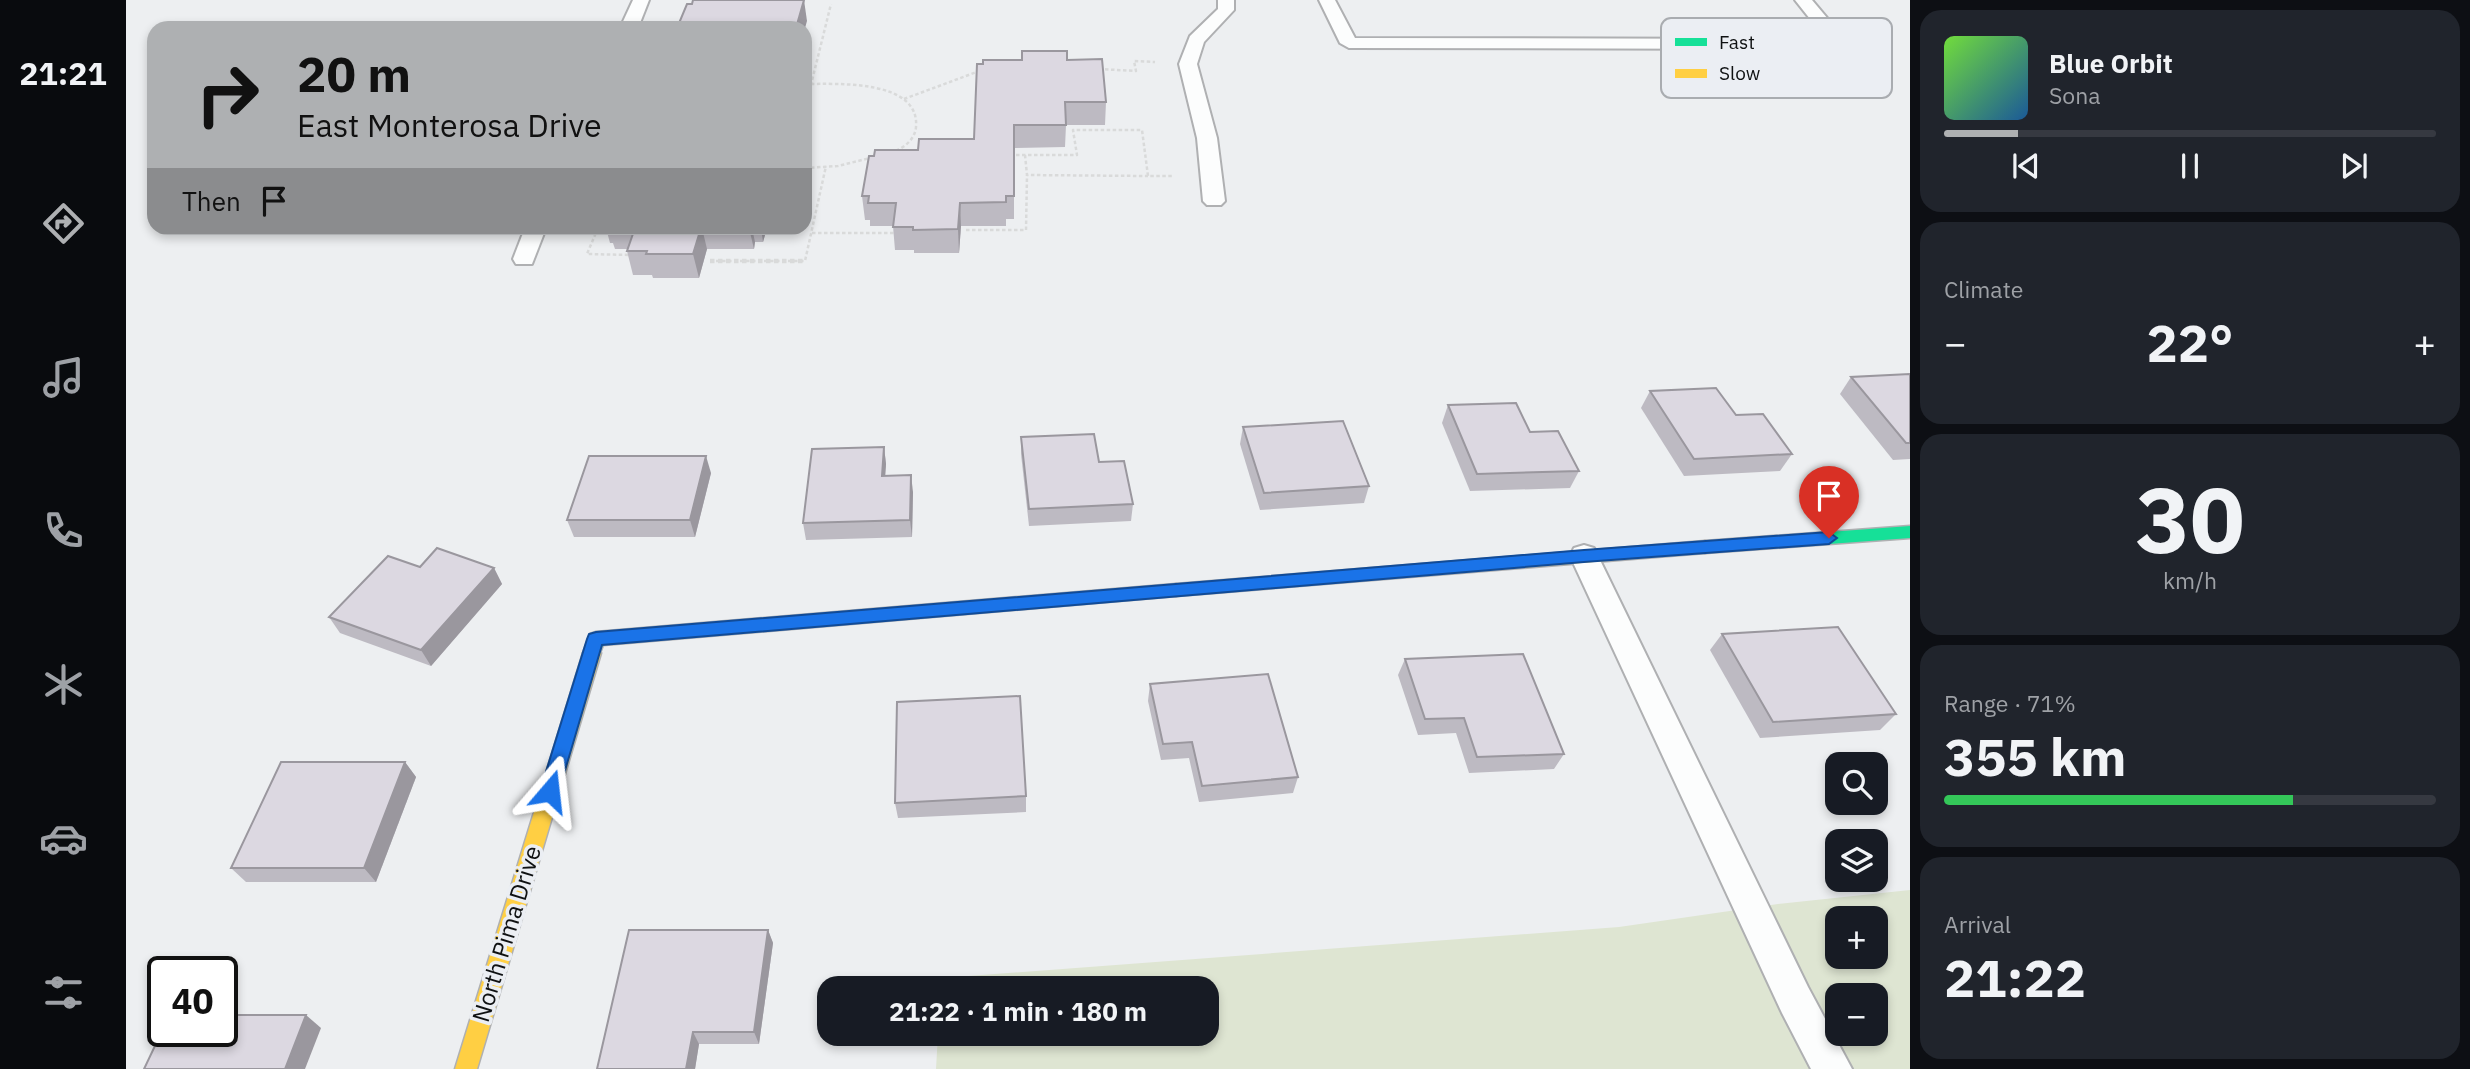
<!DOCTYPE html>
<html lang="en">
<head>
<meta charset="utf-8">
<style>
  :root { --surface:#171b24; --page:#20242c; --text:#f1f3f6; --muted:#9ea1a6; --line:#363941; --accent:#aeb0b2 }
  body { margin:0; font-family:"IBM Plex Sans",sans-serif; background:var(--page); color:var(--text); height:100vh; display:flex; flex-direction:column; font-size:26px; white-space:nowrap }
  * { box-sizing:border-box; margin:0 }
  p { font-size:23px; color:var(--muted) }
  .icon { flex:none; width:38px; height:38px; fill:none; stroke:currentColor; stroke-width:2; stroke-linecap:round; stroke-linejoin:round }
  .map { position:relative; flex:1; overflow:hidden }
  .sheet { display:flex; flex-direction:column; gap:10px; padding:10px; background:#0d0f14; width:560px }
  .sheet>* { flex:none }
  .banner { position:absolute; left:21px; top:21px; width:665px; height:214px; border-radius:21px; box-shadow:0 4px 10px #0003; background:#aeb0b2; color:#111; overflow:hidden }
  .controls { position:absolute; left:1699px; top:752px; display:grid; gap:14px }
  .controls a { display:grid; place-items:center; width:63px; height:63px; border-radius:14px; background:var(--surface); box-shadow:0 4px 10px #0003; font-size:35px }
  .speed { position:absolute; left:21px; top:956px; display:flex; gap:14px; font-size:35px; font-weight:700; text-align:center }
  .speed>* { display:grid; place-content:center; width:91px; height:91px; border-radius:50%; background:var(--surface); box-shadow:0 4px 10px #0003; line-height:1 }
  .speed .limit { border:4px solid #111; border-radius:10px; background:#fff; color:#111 }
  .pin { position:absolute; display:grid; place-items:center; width:60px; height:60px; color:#fff; margin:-72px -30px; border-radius:50% 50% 50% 0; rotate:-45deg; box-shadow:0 0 7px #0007 }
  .pin .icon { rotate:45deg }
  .me { position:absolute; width:77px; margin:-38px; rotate:17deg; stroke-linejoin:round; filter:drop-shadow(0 0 5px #0008) }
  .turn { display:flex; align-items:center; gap:24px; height:147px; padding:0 35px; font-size:32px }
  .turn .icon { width:91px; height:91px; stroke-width:2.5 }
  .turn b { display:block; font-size:49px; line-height:60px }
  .then { display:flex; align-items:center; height:66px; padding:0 35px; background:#0003; gap:14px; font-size:26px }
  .big { font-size:52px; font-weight:700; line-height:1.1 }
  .sheet .widget { flex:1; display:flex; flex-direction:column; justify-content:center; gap:10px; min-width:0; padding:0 24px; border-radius:21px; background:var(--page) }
  .sheet .dial { align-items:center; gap:0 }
  .dial b { font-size:91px; line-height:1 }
  .song { display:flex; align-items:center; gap:21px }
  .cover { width:84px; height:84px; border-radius:10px; background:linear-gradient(135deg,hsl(100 70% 55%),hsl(210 70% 35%)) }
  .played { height:7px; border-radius:4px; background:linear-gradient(90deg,var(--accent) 15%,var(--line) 15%) }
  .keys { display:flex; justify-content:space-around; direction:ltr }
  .heat { display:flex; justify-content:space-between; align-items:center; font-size:38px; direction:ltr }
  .charge { height:10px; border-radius:5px; background:linear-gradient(90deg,#34c759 71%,var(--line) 0) }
  .trip { position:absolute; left:691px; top:976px; width:402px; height:70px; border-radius:21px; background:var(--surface); box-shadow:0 4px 10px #0003; font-weight:700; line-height:70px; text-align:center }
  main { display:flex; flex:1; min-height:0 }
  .tab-bar { display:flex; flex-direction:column; width:126px; justify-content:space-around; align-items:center; background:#090b0e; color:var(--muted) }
  .tab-bar .icon { width:49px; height:49px }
  .tab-bar .on { color:var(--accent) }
  .tab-bar b { font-size:32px; color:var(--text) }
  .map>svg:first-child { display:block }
  .green { fill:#dee5d2; fill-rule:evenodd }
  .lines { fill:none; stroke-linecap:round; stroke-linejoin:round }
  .lane-casing { stroke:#afb0b2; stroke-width:4 }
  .fast-casing { stroke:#afb0b2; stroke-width:3 }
  .slow-casing { stroke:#afb0b2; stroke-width:3 }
  .path-far1 { stroke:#d9dada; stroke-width:2.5; stroke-dasharray:3.5 2.5; stroke-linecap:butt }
  .path { stroke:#d9dada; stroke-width:4.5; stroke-dasharray:4.5 3.5; stroke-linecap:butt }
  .lane { fill:#fcfdfd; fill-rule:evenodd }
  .fast { fill:#16e098; fill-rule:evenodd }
  .slow { fill:#ffcf43; fill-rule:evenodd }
  .wall { fill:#bdbac2 }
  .shaded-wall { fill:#9a979e }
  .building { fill:#dcd8e1; stroke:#9a979e; stroke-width:2 }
  .route { fill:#1a73e8; stroke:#114b97; stroke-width:2 }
  .labels { text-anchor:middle; stroke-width:7; stroke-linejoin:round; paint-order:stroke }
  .near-street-label { font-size:24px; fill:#0f1112; stroke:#ebeef3 }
  .key { fill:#ebeef3; stroke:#a9acb0; stroke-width:2 }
  .key-label { font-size:19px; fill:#0f1112 }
</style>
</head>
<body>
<main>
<nav class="tab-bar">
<b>21:21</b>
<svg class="icon on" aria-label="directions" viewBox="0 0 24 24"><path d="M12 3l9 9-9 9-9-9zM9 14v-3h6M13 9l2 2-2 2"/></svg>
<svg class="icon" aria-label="music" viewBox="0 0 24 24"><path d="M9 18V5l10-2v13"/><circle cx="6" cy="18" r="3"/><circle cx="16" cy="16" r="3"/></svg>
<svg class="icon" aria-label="phone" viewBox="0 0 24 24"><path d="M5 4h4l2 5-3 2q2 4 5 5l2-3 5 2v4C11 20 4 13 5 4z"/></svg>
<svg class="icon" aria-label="climate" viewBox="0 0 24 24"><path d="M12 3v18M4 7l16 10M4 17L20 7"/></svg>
<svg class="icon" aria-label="car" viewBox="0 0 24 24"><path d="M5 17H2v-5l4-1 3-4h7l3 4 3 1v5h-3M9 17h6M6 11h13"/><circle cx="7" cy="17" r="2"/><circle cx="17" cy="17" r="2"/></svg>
<svg class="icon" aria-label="filters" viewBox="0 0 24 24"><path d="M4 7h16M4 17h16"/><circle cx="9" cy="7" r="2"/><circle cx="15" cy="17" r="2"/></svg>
</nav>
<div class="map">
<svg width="1784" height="1069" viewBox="0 0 1784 1069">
  <rect width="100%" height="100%" fill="#edeff1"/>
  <path class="green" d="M1784,890v179h-974l2,-35h270v-45h-267l1,-11 677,-51 159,-23zM1712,919h38v38h-38zM1712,996h38v38h-38z"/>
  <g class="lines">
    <defs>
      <g id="lane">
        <polygon points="507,0 523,0 512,28 494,28"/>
        <polygon points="1092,0 1108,0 1108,10 1078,42 1071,64 1091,138 1099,201 1095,205 1081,205 1077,201 1071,138 1053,64 1064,36 1092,9"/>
        <polygon points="1193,0 1209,0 1229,38 1700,39 1669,0 1686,0 1750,76 1741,82 1735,80 1709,49 1223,48 1214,43"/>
        <polygon points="399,228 420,228 406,264 390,264 387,259"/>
        <polygon points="1458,545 1468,548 1472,556 1682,987 1726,1069 1685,1069 1656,1013 1444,556 1448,548"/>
      </g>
      <g id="fast">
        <polygon points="1784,526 1784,538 1579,553 1573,551 1571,547 1573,543 1579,541"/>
        <polygon points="1050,584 1056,586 1058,590 1056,594 1050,596 477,645 472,658 466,660 460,658 457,653 464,634 470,632"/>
      </g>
      <g id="slow">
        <polygon points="1579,541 1585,543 1587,547 1585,551 1579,553 1050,596 1044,594 1042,590 1044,586 1050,584"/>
        <polygon points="466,646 472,648 475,653 351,1069 329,1069 457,653 460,648"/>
      </g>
    </defs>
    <use href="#lane" class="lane-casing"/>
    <use href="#fast" class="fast-casing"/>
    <use href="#slow" class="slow-casing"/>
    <g class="path-far1">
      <polyline points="973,69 1010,71 1008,61 1029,62"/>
      <path d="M679,84c31,0 115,-5 111,43 -1,12 -11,20 -21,24"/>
      <polyline points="778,99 856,70"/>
      <polyline points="679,109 705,4"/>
      <polyline points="884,155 951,155 947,130 1016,130 1022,176 1048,176"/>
      <polyline points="899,155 901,175 1022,176"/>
      <polyline points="679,168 712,166 748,157"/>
      <polyline points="472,228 461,254 505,255"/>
      <polyline points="840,230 900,230 901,175"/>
      <polyline points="686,233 772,233"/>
      <polyline points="584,261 679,261 700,166"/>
    </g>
    <polyline class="path" points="584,261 679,261"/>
    <use href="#lane" class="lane"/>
    <use href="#fast" class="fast"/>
    <use href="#slow" class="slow"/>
  </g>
  <g class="wall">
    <polygon points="941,60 980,102 979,125 940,125 939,147 888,148 888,219 880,219 880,226 835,226 833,253 788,253 788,250 769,250 767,226 744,226 744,220 739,220 736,196 748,156 792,150 848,139"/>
    <polygon points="480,228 641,228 637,242 629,242 628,249 581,249 573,278 527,278 526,275 507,275 501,251 501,249 489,249 487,243 484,243"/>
    <polygon points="1784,374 1784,459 1767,460 1714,394 1725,377"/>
    <polygon points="1524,391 1610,415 1666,454 1654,471 1558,476 1515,408"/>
    <polygon points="1322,405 1404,432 1453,471 1444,488 1344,491 1316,423"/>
    <polygon points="1117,427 1243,486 1238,503 1134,510 1114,444"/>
    <polygon points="895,437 973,462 1007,504 1005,521 903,526 895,454"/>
    <polygon points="758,447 760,464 759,476 787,492 786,537 680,540 677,523"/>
    <polygon points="585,473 569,537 448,537 441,520"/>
    <polygon points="294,567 368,568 376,584 305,666 214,633 203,617"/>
    <polygon points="1596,634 1770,714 1754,730 1634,738 1584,650"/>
    <polygon points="1279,659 1438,754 1428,769 1343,773 1330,733 1292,735 1272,675"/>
    <polygon points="1024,684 1172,777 1167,793 1073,802 1063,758 1035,760 1022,701"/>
    <polygon points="279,762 290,777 250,882 120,882 105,868"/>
    <polygon points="900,796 900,812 772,818 769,803"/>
    <polygon points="642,930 647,943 633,1044 573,1044 569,1069 471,1069"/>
  </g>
  <g class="shaded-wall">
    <polygon points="678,0 681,21 679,28 670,28"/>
    <polygon points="834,203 835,226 833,253 832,229"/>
    <polygon points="575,228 576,228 581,249 573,278 567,254"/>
    <polygon points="623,228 626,228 629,242 628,249"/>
    <polygon points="635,228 641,228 637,242"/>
    <polygon points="758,447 760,464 758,493 756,476"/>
    <polygon points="580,456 585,473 569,537 564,520"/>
    <polygon points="785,475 787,492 786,537 784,520"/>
    <polygon points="368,568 376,584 305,666 295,650"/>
    <polygon points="279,762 290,777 250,882 238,868"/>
    <polygon points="642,930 647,943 633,1044 628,1032"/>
    <polygon points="180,1015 195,1028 179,1069 159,1069"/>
    <polygon points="567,1032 573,1044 569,1069 560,1069"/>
  </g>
  <g class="building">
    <polygon points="567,0 678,0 670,28 551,28 561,4 566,4"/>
    <polygon points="896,51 941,51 941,60 976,59 980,102 939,102 940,125 888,125 888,196 880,196 880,202 834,203 832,229 787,230 787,227 767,227 770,203 742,203 743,196 736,196 743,156 748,156 749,150 792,150 793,139 848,139 851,64 857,64 857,60 896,60"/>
    <polygon points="509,228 575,228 567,254 520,254 521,251 501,251"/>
    <polygon points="1784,374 1784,443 1780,443 1725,377"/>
    <polygon points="1590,388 1610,415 1637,414 1666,454 1568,459 1524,391"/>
    <polygon points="1390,403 1404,432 1432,431 1453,471 1351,474 1322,405"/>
    <polygon points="1217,421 1243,486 1138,493 1117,427"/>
    <polygon points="968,434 973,462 998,461 1007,504 903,509 895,437"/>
    <polygon points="758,447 756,476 785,475 784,520 677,523 686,449"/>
    <polygon points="463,456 580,456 564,520 441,520"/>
    <polygon points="311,548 368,568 295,650 203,617 262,556 294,567"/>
    <polygon points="1712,627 1770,714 1647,722 1596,634"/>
    <polygon points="1397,654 1438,754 1351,757 1338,718 1299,719 1279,659"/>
    <polygon points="1142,674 1172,777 1076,786 1066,742 1037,744 1024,684"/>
    <polygon points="894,696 900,796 769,803 771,702"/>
    <polygon points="155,762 279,762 238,868 105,868"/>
    <polygon points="503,930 642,930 628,1032 567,1032 560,1069 471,1069"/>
    <polygon points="96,1015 180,1015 159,1069 18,1069 37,1029 37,1031 96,1031"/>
  </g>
  <polygon class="route" points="1703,532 1711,538 1703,544 1458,562 476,645 433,791 431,797 424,799 417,797 414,791 461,639 463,634 470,632 1458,550"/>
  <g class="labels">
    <g class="near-street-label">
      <text transform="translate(381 934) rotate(-73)" y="8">North Pima Drive</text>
    </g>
  </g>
  <rect x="1535" y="18" width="231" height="80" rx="10" class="key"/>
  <rect x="1549" y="38" width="32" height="8" fill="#16e098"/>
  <rect x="1549" y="69" width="32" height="9" fill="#ffcf43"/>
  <g class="key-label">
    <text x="1593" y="49">Fast</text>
    <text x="1593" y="80">Slow</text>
  </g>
</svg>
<div class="controls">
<a><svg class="icon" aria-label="search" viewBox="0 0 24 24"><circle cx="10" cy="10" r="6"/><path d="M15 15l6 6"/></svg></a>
<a><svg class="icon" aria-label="layers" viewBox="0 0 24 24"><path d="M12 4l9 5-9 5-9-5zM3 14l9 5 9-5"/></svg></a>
<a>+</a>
<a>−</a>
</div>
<div class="speed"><div class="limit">40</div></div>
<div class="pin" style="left:1703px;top:538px;background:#d93025"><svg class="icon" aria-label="arrive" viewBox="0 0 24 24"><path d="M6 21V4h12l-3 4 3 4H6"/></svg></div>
<svg class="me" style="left:424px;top:791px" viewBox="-20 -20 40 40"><path d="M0-17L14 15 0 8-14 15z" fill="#1a73e8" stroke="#fff" stroke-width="4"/></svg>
<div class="trip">21:22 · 1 min · 180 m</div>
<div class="banner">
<div class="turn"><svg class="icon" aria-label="right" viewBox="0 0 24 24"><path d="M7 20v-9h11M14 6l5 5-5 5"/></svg><div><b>20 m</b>East Monterosa Drive</div></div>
<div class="then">Then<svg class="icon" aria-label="arrive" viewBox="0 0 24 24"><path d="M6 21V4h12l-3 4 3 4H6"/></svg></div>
</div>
</div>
<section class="sheet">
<div class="widget">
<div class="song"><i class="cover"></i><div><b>Blue Orbit</b><p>Sona</p></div></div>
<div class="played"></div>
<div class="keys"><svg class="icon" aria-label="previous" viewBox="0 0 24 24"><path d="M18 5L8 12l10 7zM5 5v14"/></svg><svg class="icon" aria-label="pause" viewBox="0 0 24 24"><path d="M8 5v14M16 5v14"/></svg><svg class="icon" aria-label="next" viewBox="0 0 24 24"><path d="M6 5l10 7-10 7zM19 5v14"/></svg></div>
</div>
<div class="widget"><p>Climate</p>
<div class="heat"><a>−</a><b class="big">22°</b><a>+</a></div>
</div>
<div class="widget dial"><b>30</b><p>km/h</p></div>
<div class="widget"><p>Range · 71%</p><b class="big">355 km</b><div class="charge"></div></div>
<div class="widget"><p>Arrival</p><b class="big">21:22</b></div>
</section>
</main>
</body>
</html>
